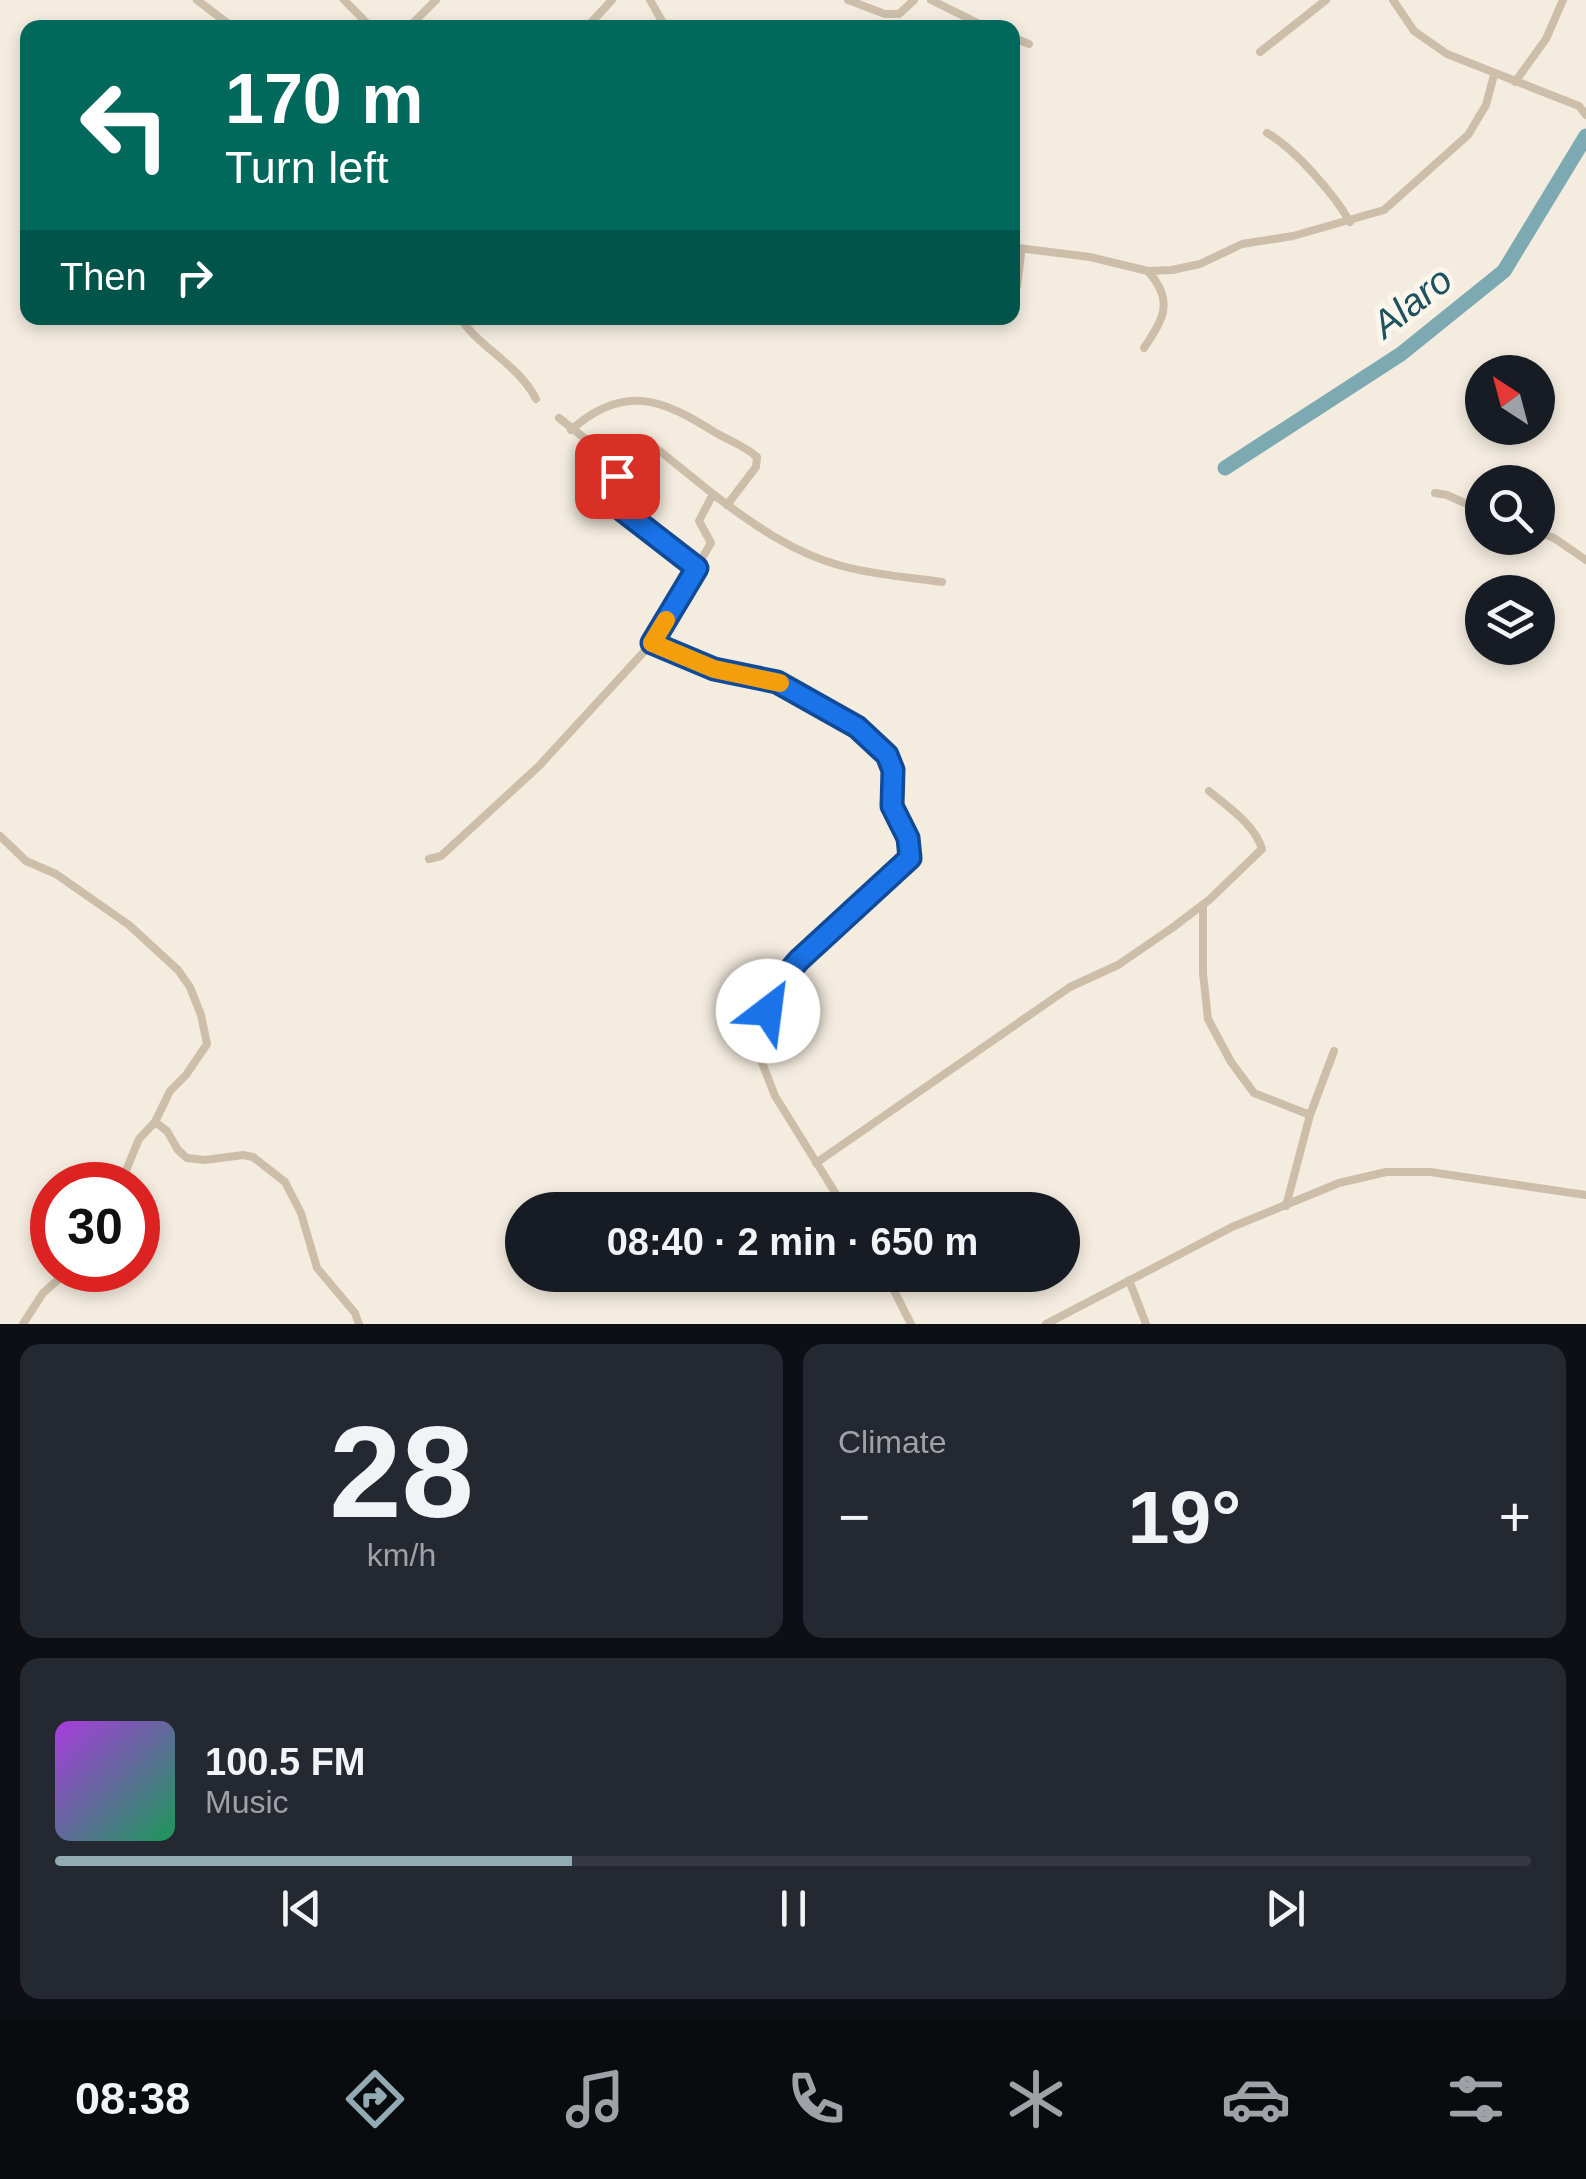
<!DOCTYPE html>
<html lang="en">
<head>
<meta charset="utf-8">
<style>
  :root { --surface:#171b24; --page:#242831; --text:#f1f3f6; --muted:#9ea1a6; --line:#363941; --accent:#92abb2 }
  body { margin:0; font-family:Helvetica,sans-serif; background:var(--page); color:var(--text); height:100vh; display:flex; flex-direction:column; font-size:38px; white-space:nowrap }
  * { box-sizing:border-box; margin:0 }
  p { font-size:32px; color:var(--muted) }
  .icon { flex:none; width:55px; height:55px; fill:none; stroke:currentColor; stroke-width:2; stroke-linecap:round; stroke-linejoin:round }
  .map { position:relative; height:1324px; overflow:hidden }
  .sheet { display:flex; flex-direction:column; gap:20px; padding:20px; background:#0d0f14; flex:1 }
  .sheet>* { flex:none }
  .banner { position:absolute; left:20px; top:20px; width:1000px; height:305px; border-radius:20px; box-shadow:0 5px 15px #0003; background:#00695c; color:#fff; overflow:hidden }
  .needle { width:65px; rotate:324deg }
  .tools { position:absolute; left:1465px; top:355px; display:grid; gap:20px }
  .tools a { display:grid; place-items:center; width:90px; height:90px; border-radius:50%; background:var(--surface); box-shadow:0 5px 15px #0003; font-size:50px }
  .speed { position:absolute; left:30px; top:1162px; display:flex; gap:20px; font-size:50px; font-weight:700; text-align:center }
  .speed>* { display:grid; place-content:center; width:130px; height:130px; border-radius:50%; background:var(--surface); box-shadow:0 5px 15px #0003; line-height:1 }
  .speed .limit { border:15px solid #d22; background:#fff; color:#111 }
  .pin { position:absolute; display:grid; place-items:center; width:85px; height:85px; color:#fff; margin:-42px; border-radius:20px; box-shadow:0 5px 15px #0006 }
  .me { position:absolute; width:110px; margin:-55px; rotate:30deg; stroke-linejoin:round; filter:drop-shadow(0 0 8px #0008) }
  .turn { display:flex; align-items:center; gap:35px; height:210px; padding:0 40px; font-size:45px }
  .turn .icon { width:130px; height:130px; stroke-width:2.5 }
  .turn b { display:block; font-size:70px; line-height:85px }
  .then { display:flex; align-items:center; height:95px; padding:0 40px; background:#0003; gap:20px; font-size:38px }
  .big { font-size:75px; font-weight:800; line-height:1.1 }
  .sheet .tile { flex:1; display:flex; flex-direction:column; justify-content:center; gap:15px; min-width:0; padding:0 35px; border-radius:20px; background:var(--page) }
  .sheet .dial { align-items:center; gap:0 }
  .dial b { font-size:130px; line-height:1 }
  .song { display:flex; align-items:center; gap:30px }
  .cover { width:120px; height:120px; border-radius:15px; background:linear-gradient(135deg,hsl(280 70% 55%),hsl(150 70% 35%)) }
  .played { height:10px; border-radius:5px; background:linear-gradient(90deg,var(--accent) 35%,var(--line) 35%) }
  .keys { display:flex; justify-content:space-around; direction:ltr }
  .heat { display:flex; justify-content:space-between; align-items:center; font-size:55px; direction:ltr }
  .sheet .tiles { flex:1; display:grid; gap:20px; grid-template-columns:1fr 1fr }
  .tile:last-child { grid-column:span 2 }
  .trip { position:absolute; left:505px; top:1192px; width:575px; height:100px; border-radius:50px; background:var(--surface); box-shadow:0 5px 15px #0003; font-weight:800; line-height:100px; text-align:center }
  .tab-bar { display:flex; height:160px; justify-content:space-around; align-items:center; background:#090b0e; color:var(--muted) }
  .tab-bar .icon { width:70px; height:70px }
  .tab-bar .current { color:var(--accent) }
  .tab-bar b { font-size:45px; color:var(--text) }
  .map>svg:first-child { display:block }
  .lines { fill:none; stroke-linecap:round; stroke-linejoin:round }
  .river { stroke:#7daab2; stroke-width:15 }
  .minor { stroke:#cdbeaa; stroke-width:8 }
  .route-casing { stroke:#114b97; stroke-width:25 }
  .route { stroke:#1a73e8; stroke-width:18 }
  .slow { stroke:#f59e0b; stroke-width:18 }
  .labels { text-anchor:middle; stroke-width:10; stroke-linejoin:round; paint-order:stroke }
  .water-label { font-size:38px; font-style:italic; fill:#1d525e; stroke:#fbf6ec }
</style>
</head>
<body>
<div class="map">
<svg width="1586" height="1324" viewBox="0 0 1586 1324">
  <rect width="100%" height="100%" fill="#f4ecdf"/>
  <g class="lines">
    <polyline class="river" points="1225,468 1401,354 1504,271 1586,136"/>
    <g class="minor">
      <polyline points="197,0 234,28"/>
      <polyline points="344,0 372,28"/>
      <polyline points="650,0 666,28"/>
      <polyline points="848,0 885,14 899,14 914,0"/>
      <polyline points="931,0 988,28"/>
      <polyline points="1393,0 1414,31 1447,54 1579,106 1586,115"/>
      <polyline points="408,28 436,0"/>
      <polyline points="586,28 612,0"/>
      <polyline points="1012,37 1029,44"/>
      <polyline points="1260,52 1326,0"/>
      <polyline points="1515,82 1546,39 1563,0"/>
      <path d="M1267,133c28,16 67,61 83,89"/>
      <polyline points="1012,245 1018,248 1021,254 1017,286"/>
      <polyline points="1018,248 1090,257 1148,271 1172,270 1200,264 1242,244 1293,236 1384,210 1468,135 1486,105 1494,75"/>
      <path d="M460,318c21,31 59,47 76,81"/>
      <path d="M1144,348c19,-29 31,-46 4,-77"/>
      <polyline points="559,418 615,462 620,470 610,496 617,506 697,568"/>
      <path d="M571,430c53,-47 92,-31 145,3 14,8 29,13 41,24l-1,10 -29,38"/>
      <polyline points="645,439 713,494"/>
      <polyline points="1435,493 1447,495 1482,511"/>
      <polyline points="1538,532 1554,538 1586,560"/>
      <path d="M652,643l59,-100 -12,-22 14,-27c39,30 80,59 129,72 32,9 67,11 100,16"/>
      <polyline points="0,836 26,861 56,874 129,925 178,970 190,987 201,1015 207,1044 186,1075 170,1091 155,1122 139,1139 120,1185"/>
      <polyline points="429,859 441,856 539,766 652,643 714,669 777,682 857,727 887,755 893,770 893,806 908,838 911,858 799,960 774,989 761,1032 761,1060 775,1096 846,1210"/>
      <polyline points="1203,905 1203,973 1208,1019 1231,1062 1254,1093 1310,1115"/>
      <polyline points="155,1122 167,1131 178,1150 187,1158 205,1160 243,1155 253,1157 285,1182 301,1213 317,1268 355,1313 359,1324"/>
      <path d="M816,1163l254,-176 48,-22 54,-37 37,-28 53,-51c-7,-24 -34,-42 -53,-58"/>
      <polyline points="1286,1206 1310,1115 1334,1051"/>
      <polyline points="886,1275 911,1324"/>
      <polyline points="1129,1280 1146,1324"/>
      <polyline points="23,1324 43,1293 69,1270"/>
      <polyline points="1046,1324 1232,1227 1339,1183 1386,1172 1430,1172 1586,1195"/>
    </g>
  </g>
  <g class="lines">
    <defs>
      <polyline id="route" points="617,476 610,496 617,506 697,568 652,643 714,669 777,682 857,727 887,755 893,770 892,806 908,838 910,858 799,960 774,989 768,1011"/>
    </defs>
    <use href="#route" class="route-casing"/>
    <use href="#route" class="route"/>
    <polyline class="slow" points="666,620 652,643 714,669 780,683"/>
  </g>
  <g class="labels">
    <g class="water-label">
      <text transform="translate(1412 302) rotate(-38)" y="13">Alaro</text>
    </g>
  </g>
</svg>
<div class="tools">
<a><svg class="needle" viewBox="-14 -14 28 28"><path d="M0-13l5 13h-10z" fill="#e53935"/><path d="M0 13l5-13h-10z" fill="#9ea1a6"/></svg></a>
<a><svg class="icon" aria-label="search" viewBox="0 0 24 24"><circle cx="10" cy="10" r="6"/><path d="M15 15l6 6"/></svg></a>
<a><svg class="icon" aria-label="layers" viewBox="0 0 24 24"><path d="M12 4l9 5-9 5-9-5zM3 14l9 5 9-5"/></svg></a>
</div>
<div class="speed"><div class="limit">30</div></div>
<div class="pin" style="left:617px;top:476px;background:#d93025"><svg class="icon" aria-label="arrive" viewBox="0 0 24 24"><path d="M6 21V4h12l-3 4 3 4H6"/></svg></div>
<svg class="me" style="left:768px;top:1011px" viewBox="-20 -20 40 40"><circle r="19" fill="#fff"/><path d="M0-13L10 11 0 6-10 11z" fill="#1a73e8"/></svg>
<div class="trip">08:40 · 2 min · 650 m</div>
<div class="banner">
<div class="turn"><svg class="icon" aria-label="left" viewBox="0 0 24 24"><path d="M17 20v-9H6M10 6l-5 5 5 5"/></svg><div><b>170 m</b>Turn left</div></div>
<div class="then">Then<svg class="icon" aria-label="right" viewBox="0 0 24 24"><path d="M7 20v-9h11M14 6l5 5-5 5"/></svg></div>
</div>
</div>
<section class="sheet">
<div class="tiles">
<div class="tile dial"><b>28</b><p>km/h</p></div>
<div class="tile"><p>Climate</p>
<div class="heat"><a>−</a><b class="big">19°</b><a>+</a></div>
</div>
<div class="tile">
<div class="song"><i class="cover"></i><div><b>100.5 FM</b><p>Music</p></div></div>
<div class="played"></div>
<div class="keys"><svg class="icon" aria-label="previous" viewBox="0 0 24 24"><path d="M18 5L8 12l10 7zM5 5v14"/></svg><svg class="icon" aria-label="pause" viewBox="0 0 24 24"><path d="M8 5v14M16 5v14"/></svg><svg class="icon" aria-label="next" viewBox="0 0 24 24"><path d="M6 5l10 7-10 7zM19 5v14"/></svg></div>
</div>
</div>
</section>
<nav class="tab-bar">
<b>08:38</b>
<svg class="icon current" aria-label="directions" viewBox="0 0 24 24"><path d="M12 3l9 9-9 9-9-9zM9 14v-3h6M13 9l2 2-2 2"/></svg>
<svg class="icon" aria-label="music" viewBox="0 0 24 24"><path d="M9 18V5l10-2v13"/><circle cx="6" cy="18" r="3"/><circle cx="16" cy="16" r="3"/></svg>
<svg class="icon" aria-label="phone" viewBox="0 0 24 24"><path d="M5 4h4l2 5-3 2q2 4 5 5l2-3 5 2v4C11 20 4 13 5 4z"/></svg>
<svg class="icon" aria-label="climate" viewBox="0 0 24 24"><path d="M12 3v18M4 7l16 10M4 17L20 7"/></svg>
<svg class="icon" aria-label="car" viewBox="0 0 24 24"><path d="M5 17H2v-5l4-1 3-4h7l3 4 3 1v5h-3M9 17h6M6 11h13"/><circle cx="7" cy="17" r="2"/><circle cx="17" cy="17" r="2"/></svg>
<svg class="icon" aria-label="filters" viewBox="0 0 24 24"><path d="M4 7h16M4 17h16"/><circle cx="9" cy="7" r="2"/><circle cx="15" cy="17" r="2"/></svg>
</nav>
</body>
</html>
